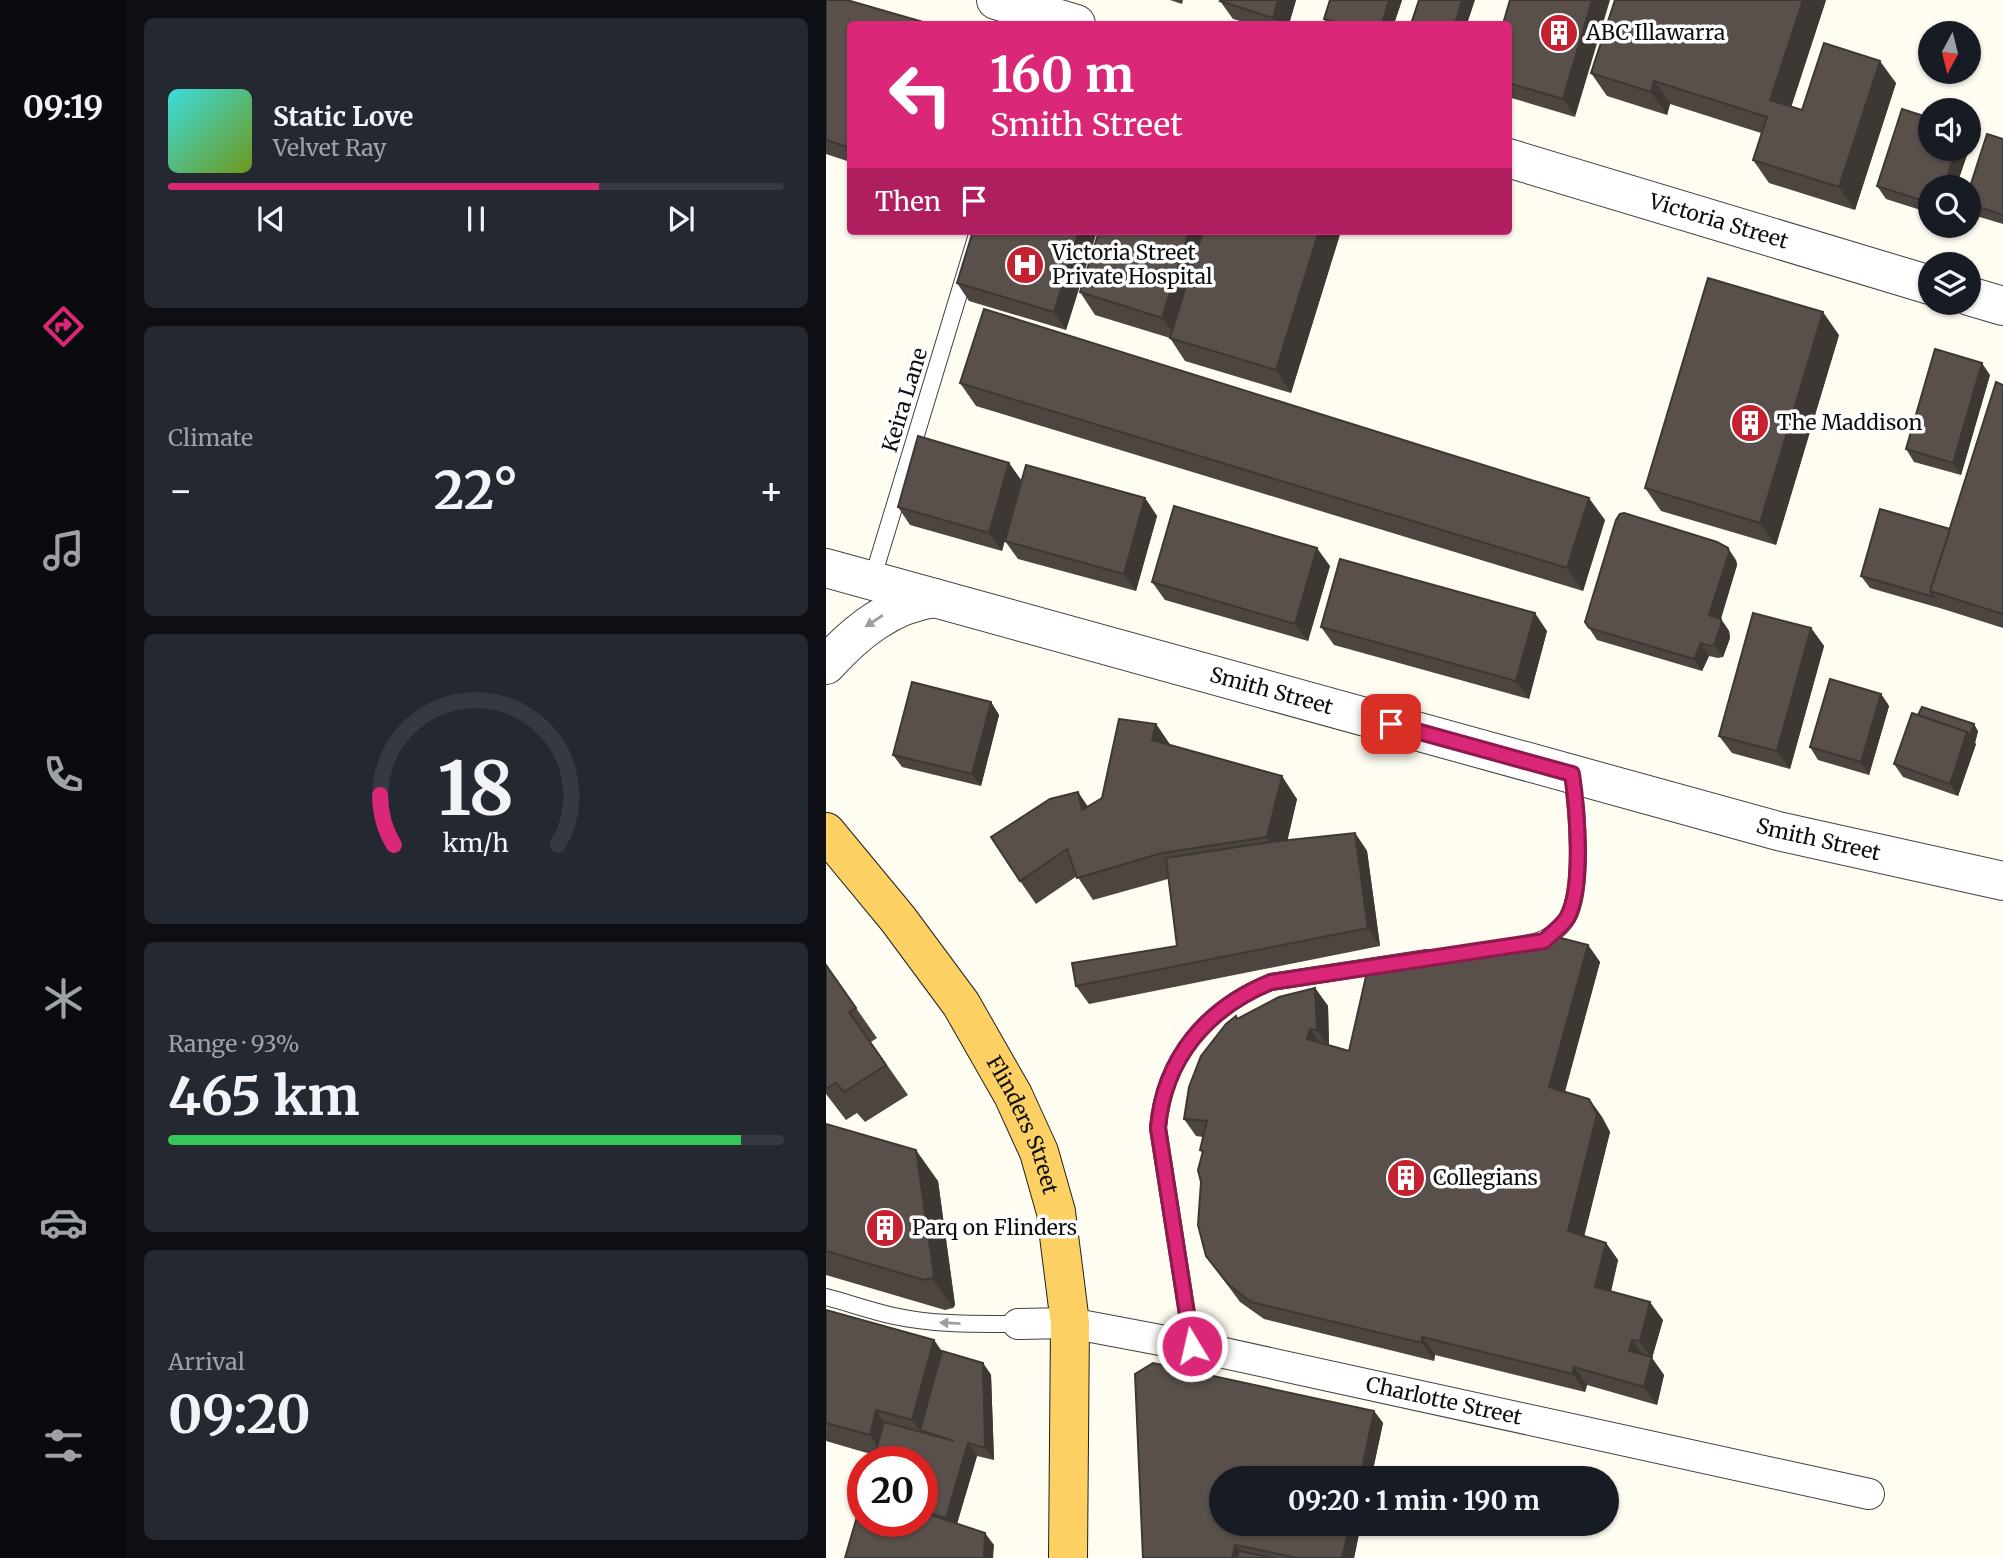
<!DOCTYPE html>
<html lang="en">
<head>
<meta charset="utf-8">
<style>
  :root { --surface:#171b24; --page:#242831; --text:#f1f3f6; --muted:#9ea1a6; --line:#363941; --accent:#db2777 }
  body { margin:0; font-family:Merriweather,serif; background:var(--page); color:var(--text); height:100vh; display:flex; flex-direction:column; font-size:26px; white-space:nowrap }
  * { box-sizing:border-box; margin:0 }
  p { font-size:23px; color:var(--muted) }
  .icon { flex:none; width:38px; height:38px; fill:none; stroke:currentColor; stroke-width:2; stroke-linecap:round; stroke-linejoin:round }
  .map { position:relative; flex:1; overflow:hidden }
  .sheet { display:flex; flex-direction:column; gap:18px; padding:18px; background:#0d0f14; width:700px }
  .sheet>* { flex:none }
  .hud { position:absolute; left:21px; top:21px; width:665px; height:214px; border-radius:7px; box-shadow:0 2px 5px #0004; background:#db2777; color:#fff; overflow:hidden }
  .needle { width:46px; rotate:187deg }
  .tools { position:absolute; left:1092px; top:21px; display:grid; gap:14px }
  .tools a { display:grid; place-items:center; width:63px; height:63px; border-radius:50%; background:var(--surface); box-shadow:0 2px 5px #0004; font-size:35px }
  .speed { position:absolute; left:21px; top:1446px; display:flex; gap:14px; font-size:35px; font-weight:700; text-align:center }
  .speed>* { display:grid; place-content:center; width:91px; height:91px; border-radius:50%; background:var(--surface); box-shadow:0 2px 5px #0004; line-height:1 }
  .speed .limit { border:10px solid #d22; background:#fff; color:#111 }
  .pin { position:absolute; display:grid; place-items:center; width:60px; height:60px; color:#fff; margin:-30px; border-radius:14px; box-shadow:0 4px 10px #0006 }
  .me { position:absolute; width:77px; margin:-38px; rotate:351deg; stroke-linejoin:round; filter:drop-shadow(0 0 5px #0008) }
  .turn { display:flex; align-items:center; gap:24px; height:147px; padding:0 28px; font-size:32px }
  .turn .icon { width:91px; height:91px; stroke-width:2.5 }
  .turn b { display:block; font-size:49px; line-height:60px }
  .then { display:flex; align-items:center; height:66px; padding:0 28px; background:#0003; gap:14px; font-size:26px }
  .big { font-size:52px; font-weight:700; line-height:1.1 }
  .sheet .tile { flex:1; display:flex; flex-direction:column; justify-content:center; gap:10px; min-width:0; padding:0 24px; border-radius:10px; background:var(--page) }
  .sheet .dial { align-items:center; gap:0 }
  .dial svg { height:182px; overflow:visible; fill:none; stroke:var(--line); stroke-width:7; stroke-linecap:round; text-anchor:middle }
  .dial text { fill:var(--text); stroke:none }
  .song { display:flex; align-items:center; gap:21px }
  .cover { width:84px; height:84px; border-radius:10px; background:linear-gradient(135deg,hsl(180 70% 55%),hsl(80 70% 35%)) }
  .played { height:7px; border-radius:4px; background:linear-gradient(90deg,var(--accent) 70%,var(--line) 70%) }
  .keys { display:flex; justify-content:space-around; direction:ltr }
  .heat { display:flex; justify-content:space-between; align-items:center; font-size:38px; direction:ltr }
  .charge { height:10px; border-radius:5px; background:linear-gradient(90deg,#34c759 93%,var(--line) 0) }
  .trip { position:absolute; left:383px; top:1466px; width:410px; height:70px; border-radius:35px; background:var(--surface); box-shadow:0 2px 5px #0004; font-weight:700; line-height:70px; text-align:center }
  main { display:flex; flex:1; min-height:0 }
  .menu { display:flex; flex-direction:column; width:126px; justify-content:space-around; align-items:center; background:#090b0e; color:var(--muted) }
  .menu .icon { width:49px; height:49px }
  .menu .current { color:var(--accent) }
  .menu b { font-size:32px; color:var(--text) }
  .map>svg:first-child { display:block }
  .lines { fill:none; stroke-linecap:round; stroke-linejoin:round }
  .service-casing { stroke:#424242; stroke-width:18 }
  .minor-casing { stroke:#424242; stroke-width:32 }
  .tertiary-casing { stroke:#424242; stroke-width:40 }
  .primary-casing { stroke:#202020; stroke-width:40 }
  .service { stroke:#fff; stroke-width:16 }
  .minor { stroke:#fff; stroke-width:30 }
  .tertiary { stroke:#fff; stroke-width:38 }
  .primary { stroke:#fdd063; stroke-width:38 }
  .wall { fill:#4d4540 }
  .shaded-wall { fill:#3e3834 }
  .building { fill:#59504b; stroke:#3e3834; stroke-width:2 }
  .oneway { fill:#9f9f9f }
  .route-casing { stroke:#8e194d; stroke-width:18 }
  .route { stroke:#db2777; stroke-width:12 }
  .labels { text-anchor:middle; stroke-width:7; stroke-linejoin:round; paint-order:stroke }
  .poi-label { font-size:21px; fill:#0f0f0f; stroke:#fff; text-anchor:start }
  .street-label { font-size:21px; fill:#0f0f0f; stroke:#fff }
</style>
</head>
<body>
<main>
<nav class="menu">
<b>09:19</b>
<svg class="icon current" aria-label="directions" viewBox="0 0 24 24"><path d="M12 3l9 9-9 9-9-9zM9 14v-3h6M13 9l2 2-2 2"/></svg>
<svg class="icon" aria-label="music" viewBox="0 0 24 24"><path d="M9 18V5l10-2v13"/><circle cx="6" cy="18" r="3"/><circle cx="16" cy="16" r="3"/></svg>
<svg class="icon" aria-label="phone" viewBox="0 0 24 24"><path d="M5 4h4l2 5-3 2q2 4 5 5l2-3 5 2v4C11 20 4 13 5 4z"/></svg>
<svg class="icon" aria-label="climate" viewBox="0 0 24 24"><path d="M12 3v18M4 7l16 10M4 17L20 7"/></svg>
<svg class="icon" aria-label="car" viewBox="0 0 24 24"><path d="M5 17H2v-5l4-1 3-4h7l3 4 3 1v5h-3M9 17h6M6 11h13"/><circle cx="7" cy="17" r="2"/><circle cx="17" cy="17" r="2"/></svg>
<svg class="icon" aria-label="filters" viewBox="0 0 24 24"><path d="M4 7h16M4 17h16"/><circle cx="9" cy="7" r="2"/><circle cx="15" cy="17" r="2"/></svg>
</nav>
<section class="sheet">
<div class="tile">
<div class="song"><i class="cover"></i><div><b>Static Love</b><p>Velvet Ray</p></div></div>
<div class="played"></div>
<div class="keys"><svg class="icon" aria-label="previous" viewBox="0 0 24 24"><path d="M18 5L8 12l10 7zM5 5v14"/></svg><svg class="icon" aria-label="pause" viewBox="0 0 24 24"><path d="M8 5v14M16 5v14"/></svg><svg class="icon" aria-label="next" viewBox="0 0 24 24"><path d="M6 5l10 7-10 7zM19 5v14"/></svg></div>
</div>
<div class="tile"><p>Climate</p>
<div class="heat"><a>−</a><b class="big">22°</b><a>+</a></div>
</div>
<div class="tile dial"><svg viewBox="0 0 100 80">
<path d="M14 69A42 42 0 1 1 86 69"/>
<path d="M14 69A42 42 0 0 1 8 47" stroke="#db2777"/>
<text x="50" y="56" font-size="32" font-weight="700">18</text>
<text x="50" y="72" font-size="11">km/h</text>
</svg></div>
<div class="tile"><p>Range · 93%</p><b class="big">465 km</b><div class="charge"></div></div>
<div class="tile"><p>Arrival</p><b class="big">09:20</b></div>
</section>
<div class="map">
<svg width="1177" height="1558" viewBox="0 0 1177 1558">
  <rect width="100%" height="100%" fill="#fffcf2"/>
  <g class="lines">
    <defs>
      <g id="service">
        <polyline points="46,580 152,231"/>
        <path d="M703,943c15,-2 31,-12 39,-26 16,-30 9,-107 4,-141"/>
        <path d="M0,1297c23,6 45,14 68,19 41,9 83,8 124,8"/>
        <path d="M366,1346l-34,-218c6,-70 49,-120 113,-146l156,-24"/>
      </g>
      <g id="minor">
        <path id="s1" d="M192,1324l52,-1 122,23 677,148"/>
      </g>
      <g id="tertiary">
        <polyline points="170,0 250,24"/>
        <path id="s2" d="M682,158l422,127"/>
        <polyline points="1143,296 1177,306"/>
        <path id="s3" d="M0,568l952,263 225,50"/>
        <path d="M0,665c30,-33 64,-61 109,-67"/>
      </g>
      <g id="primary">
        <path id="s4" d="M0,832l72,87 63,85 52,91 26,57 17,60 14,111 -2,235"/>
      </g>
    </defs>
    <use href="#service" class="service-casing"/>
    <use href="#minor" class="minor-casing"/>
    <use href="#tertiary" class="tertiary-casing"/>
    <use href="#primary" class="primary-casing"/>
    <use href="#service" class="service"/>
    <use href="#minor" class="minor"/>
    <use href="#tertiary" class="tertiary"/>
    <use href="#primary" class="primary"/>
  </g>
  <g class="wall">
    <polygon points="0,0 24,24 24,162 0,154"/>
    <polygon points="344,0 357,0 356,4"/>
    <polygon points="395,0 470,0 463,24 424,24 407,19 394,1"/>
    <polygon points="504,0 576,0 568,24 501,24 498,19"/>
    <polygon points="684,0 749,117 682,97 682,24"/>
    <polygon points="1000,0 965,107 976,110 1070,83 1029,210 943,183 927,160 935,133 844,104 841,115 781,96 765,73"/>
    <polygon points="1177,139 1177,224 1147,215 1143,209 1143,190"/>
    <polygon points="1143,149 1130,187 1104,187 1104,213 1060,199 1051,186"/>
    <polygon points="147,231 271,231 240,330 143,301 131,283"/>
    <polygon points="273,231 515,231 465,393 359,361 344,338 269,315 254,292"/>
    <polygon points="1013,335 950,545 835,511 819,488"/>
    <polygon points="1164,375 1135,475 1088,462 1080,449"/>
    <polygon points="134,383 779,520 757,591 150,406"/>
    <polygon points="1177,385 1177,628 1117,609 1044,588 1035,576 1124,529"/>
    <polygon points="183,463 195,480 176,551 84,525 72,507"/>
    <polygon points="319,498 331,516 310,591 192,559 179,541"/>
    <polygon points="910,560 911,565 895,619 903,631 904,638 897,657 892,658 883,656 876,671 771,640 759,622"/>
    <polygon points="504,566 482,641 339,600 326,582"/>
    <polygon points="495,627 721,631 703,699 508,645"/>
    <polygon points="985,628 998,646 964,769 906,753 893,736"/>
    <polygon points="1055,694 1063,706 1043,775 992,760 984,747"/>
    <polygon points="165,702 173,715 155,786 76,767 67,755"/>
    <polygon points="330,724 345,746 471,799 461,840 529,833 541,851 554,946 263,1004 250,986 351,946 342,879 267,900 251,876 210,904 194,881 262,807 276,798"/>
    <polygon points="1152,731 1149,743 1150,744 1132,796 1077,777 1068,764"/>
    <polygon points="762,945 774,962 739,1092 763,1099 776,1117 784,1132 758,1236 780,1243 792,1260 785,1291 837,1320 826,1358 838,1375 831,1405 761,1385 759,1392 609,1355 608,1361 438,1319 414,1302 380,1256 377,1153 374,1150 377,1137 370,1136 358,1119 411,1019 489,988 502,1006 503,1045 523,1051 579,969"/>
    <polygon points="0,965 51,1038 45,1042 82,1095 39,1122 31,1113 20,1120 0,1094"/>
    <polygon points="0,1124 112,1181 129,1305 127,1308 119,1310 0,1275"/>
    <polygon points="0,1310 108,1340 116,1352 157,1363 165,1375 168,1460 151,1456 131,1523 168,1545 19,1558 48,1455 0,1441"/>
    <polygon points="327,1363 548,1411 557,1423 545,1479 396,1479 396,1524 535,1524 528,1558 317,1558 309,1374"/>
  </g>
  <g class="shaded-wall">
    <polygon points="452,0 470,0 463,24 452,24 447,18"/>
    <polygon points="563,0 576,0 568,24 556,24"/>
    <polygon points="636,0 649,0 641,24 629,24"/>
    <polygon points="766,0 784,0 749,117 737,99"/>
    <polygon points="977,0 1000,0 960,123 944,100"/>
    <polygon points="1054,61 1070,83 1029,210 1013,187"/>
    <polygon points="828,81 844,104 841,115 825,92"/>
    <polygon points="1130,149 1143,149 1130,187 1118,187"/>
    <polygon points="253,231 271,231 240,330 228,312"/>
    <polygon points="363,231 386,231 352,340 336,318"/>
    <polygon points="493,231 515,231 465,393 450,370"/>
    <polygon points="997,312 1013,335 950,545 934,523"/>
    <polygon points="1156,363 1164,375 1135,475 1127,463"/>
    <polygon points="183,463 195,480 176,551 163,533"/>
    <polygon points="319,498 331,516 310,591 298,574"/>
    <polygon points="763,498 779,520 757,591 741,568"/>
    <polygon points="491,548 504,566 482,641 469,624"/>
    <polygon points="902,548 910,560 911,565 892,627 883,615"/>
    <polygon points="709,613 721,631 703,699 690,681"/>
    <polygon points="895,619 903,631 904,638 897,657 888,645"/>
    <polygon points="985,628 998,646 964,769 951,751"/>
    <polygon points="875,643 883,656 876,671 868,659"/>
    <polygon points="1055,694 1063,706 1043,775 1035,762"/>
    <polygon points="165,702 173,715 155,786 146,774"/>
    <polygon points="330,724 345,746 326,740"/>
    <polygon points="1148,724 1152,731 1149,743 1150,744 1132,796 1124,784 1141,732"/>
    <polygon points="456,776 471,799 457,860 441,837"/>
    <polygon points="252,792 267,814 256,810"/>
    <polygon points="529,833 541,851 554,946 542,928"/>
    <polygon points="762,945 774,962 735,1105 723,1087"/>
    <polygon points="489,988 502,1006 503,1048 491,1030"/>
    <polygon points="484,1029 497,1046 481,1039"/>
    <polygon points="763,1099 776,1117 784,1132 755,1249 742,1231"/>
    <polygon points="90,1150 112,1181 129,1305 127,1308 106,1278"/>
    <polygon points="780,1243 792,1260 782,1305 769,1287"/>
    <polygon points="824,1302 837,1320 826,1358 838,1375 831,1405 818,1387 825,1358 814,1341"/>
    <polygon points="596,1337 609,1355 608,1361 596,1343"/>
    <polygon points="108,1340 124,1363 94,1430 102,1442 86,1420"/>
    <polygon points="806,1340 819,1357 803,1351"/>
    <polygon points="157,1363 165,1375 168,1460 159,1448"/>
    <polygon points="748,1367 761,1385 759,1392 747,1374"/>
    <polygon points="50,1410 66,1433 60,1458 44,1435"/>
    <polygon points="548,1411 557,1423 545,1479 534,1479"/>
    <polygon points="142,1443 151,1456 129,1531 120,1518"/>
    <polygon points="524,1524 535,1524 528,1558 516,1558"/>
    <polygon points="159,1533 168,1545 167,1558 158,1558"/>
    <polygon points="409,1545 417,1557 417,1558 406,1558"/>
  </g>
  <g class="building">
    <polygon points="0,0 21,0 104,24 24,24 24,148 0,140"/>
    <polygon points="395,0 452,0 447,18 394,1"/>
    <polygon points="504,0 563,0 556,24 515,24 498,19"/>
    <polygon points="593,0 636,0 629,24 585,24"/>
    <polygon points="684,0 766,0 737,99 682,83 682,24 677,24"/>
    <polygon points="789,0 977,0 944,100 976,110 998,43 1054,61 1013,187 927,160 941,117 828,81 825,92 765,73"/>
    <polygon points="1076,109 1104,118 1104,149 1130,149 1118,187 1104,187 1104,203 1051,186"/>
    <polygon points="1161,134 1177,139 1177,215 1143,204 1143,190"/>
    <polygon points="147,231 253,231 228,312 131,283"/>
    <polygon points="273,231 363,231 336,318 254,292"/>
    <polygon points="377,231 493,231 450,370 344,338"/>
    <polygon points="882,278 997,312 934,523 819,488"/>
    <polygon points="158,309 763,498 741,568 134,383"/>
    <polygon points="1109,349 1156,363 1127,463 1080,449"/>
    <polygon points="1170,382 1177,385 1177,614 1104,591"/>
    <polygon points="92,436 183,463 163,533 72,507"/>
    <polygon points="200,465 319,498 298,574 179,541"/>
    <polygon points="348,506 491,548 469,624 326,582"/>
    <polygon points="1054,509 1124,529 1104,591 1108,597 1035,576"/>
    <polygon points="798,513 891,542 902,548 903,553 883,615 895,619 895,625 888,645 883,646 875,643 868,659 763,628 759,622 790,520 794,514"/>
    <polygon points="514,559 709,613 690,681 495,627"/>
    <polygon points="927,613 985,628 951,751 893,736"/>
    <polygon points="1004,679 1055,694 1035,762 984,747"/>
    <polygon points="86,682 165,702 146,774 67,755"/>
    <polygon points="1096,707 1148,724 1144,736 1141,732 1092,715"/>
    <polygon points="1086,713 1141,732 1124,784 1068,764"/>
    <polygon points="293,719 330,724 326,740 456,776 441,837 336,853 251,878 241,849 194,881 165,837 224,799 252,792 256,810 276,798"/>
    <polygon points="529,833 542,928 250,986 246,963 351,946 340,858 444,842"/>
    <polygon points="727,936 762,945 723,1087 763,1099 771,1114 742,1231 780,1243 769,1287 824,1302 814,1341 806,1340 803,1351 826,1357 818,1387 748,1367 747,1374 596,1337 596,1343 425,1302 402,1284 380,1256 372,1225 375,1182 372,1170 377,1151 374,1150 381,1121 358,1119 363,1087 375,1056 400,1024 410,1016 411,1019 453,997 489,988 491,1030 484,1029 481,1039 523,1051 541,972 579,969 581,957"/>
    <polygon points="0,965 30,1008 23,1012 60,1065 18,1092 10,1083 0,1089"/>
    <polygon points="0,1124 90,1150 108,1275 106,1278 98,1280 0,1251"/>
    <polygon points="0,1310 108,1340 86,1420 50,1410 44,1435 0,1423"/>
    <polygon points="116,1351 157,1363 159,1448 142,1443 120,1518 96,1511 96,1461 47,1461 58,1422 128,1441 94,1430"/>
    <polygon points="327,1363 548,1411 534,1479 396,1479 396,1524 524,1524 516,1558 472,1558 409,1545 406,1558 317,1558 309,1374"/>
    <polygon points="37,1496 37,1521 96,1521 96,1512 159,1533 158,1558 19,1558"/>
    <polygon points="413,1551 448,1558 411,1558"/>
  </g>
  <defs><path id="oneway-solid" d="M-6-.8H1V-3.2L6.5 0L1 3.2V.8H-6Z" transform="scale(1.75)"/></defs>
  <g class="oneway">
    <use href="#oneway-solid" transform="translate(48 621) rotate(147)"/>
    <use href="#oneway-solid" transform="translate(124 1323) rotate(-177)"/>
  </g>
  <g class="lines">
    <defs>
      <path id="route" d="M366,1346l-34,-218c6,-70 49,-120 113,-146l273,-41c7,-7 18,-15 23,-23 17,-29 10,-111 5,-144l-181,-50"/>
    </defs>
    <use href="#route" class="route-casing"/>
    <use href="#route" class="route"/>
  </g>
  <defs>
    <symbol id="building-disc" viewBox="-11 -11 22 22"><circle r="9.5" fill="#c62130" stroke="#fff"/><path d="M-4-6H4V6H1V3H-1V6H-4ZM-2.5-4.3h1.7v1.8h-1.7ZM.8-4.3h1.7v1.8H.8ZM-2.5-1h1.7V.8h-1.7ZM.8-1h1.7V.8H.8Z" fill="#fff"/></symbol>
    <symbol id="hospital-disc" viewBox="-11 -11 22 22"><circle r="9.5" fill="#c62130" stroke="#fff"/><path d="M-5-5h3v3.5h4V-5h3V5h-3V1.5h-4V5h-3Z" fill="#fff"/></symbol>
  </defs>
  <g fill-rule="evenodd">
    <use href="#building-disc" x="711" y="11" width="44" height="44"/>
    <use href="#hospital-disc" x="177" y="243" width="44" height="44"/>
    <use href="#building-disc" x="902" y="401" width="44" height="44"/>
    <use href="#building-disc" x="558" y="1156" width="44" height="44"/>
    <use href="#building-disc" x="37" y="1206" width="44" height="44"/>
  </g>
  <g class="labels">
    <g class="poi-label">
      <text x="760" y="40">ABC Illawarra</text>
      <text x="226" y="260">Victoria Street<tspan x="226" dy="24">Private Hospital</tspan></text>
      <text x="951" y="430">The Maddison</text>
      <text x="607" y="1185">Collegians</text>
      <text x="86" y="1235">Parq on Flinders</text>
    </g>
    <g class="street-label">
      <text dy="7" stroke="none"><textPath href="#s2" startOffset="220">Victoria Street</textPath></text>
      <text transform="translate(79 400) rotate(-73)" y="7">Keira Lane</text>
      <text dy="7" stroke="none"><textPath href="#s3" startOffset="462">Smith Street</textPath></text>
      <text dy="7" stroke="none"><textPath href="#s3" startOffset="1029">Smith Street</textPath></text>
      <text dy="7" stroke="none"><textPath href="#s4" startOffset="355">Flinders Street</textPath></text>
      <text dy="7" stroke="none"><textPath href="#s1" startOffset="434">Charlotte Street</textPath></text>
    </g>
  </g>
</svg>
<div class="tools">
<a><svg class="needle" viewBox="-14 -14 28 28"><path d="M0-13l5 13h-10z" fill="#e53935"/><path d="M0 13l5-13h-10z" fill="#9ea1a6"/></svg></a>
<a><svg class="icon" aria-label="sound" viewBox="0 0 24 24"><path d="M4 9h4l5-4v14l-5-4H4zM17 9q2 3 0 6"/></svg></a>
<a><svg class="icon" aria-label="search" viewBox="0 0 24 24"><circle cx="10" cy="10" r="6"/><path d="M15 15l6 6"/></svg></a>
<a><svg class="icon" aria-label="layers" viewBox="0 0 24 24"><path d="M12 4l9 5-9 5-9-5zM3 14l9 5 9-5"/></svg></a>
</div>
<div class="speed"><div class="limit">20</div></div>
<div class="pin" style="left:565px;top:724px;background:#d93025"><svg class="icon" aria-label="arrive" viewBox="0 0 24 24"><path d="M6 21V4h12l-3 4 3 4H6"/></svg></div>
<svg class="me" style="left:366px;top:1346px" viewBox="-20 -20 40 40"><circle r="17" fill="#db2777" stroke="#fff" stroke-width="3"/><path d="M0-11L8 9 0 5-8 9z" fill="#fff"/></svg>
<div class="trip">09:20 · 1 min · 190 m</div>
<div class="hud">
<div class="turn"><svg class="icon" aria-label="left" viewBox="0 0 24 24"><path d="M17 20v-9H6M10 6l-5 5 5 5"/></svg><div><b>160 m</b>Smith Street</div></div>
<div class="then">Then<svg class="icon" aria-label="arrive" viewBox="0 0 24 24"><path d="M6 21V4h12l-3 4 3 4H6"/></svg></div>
</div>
</div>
</main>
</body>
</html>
